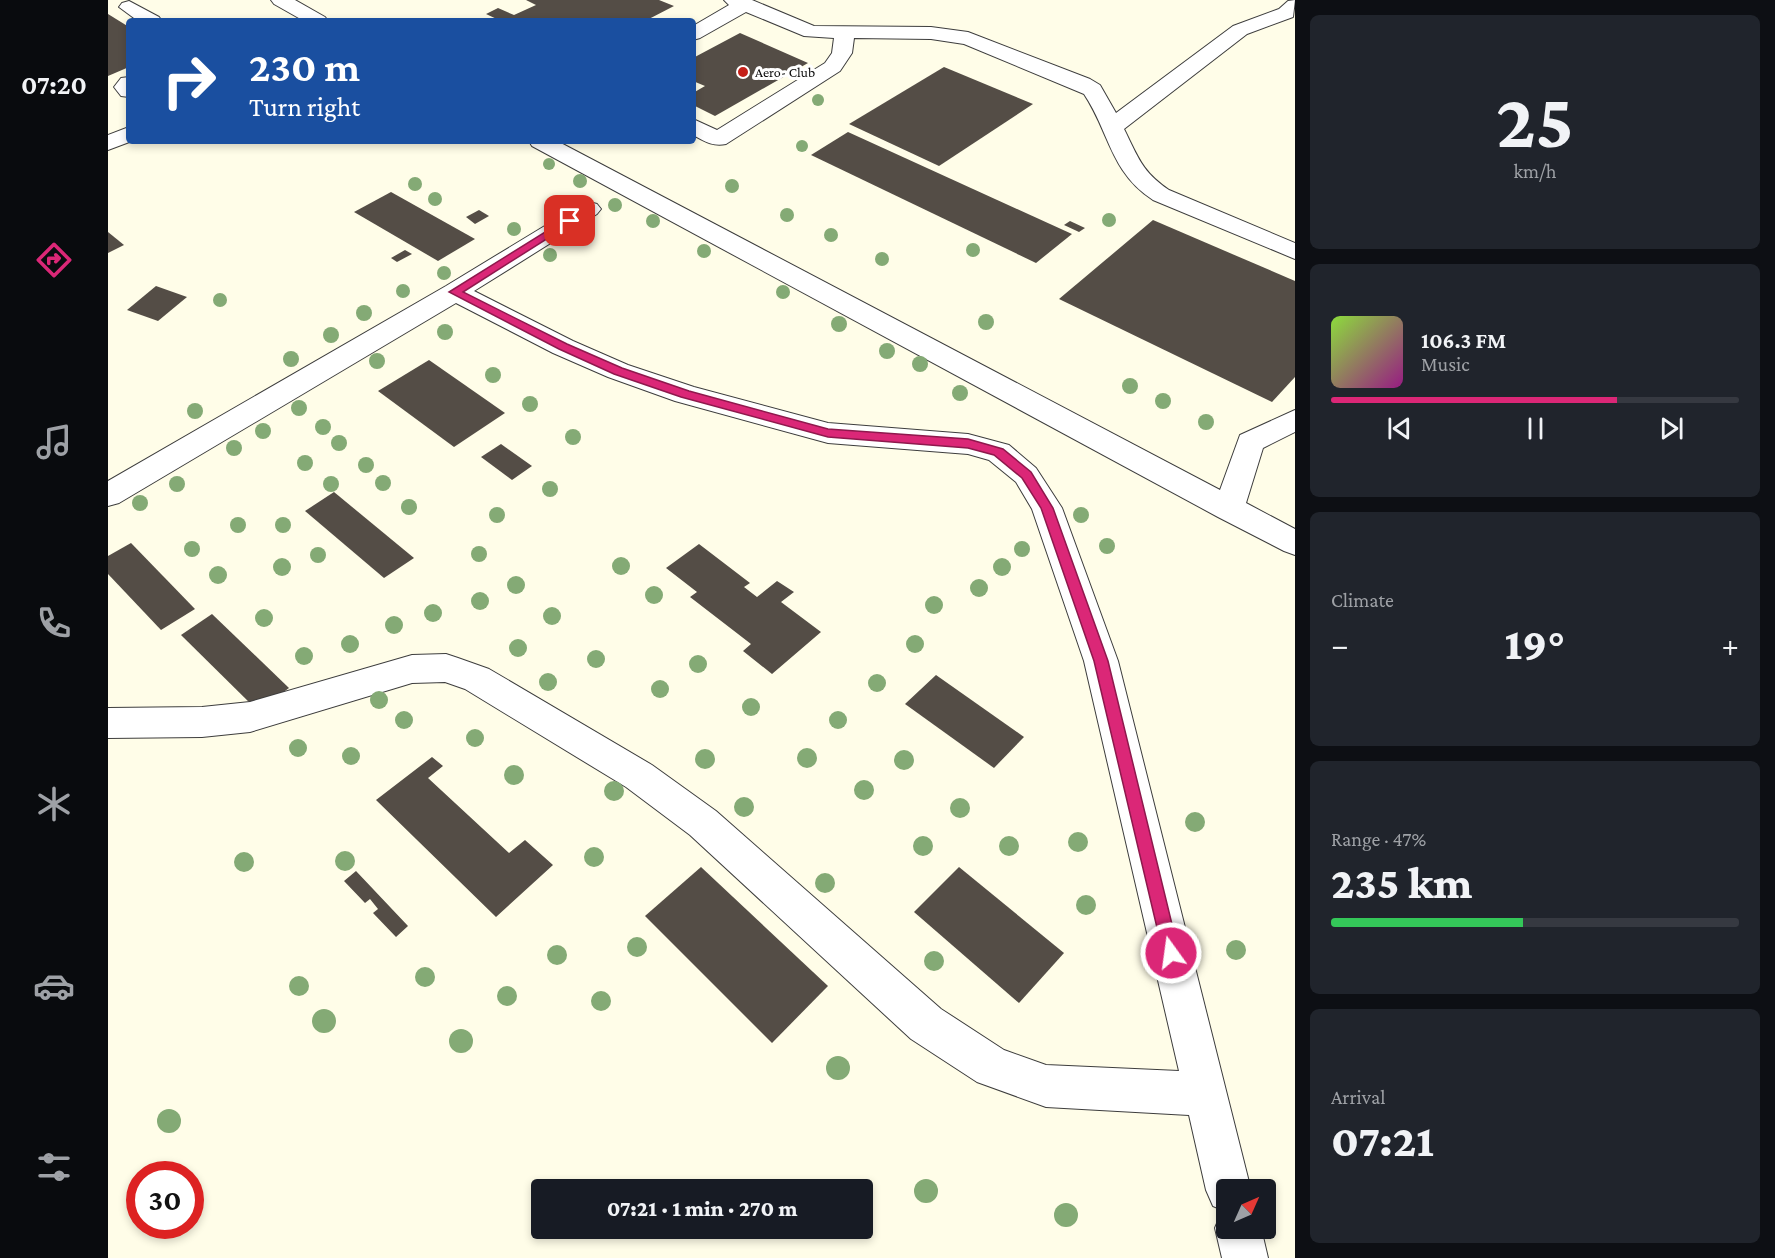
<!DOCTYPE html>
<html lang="en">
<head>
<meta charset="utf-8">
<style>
  :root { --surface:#171b24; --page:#20242c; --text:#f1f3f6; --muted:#9ea1a6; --line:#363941; --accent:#db2777 }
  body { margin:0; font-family:"Crimson Pro",serif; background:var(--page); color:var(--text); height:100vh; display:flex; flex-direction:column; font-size:22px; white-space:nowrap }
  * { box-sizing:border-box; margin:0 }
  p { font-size:20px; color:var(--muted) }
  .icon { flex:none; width:33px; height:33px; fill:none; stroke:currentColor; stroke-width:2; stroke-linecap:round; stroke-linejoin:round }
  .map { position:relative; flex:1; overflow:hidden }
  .drawer { display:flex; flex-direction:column; gap:15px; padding:15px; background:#0d0f14; width:480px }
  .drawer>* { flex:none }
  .top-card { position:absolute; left:18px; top:18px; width:570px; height:126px; border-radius:6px; box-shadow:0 3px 9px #0003; background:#1a4fa0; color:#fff; overflow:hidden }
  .needle { width:39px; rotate:45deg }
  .tools { position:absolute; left:1108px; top:1179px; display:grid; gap:12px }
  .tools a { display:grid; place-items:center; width:60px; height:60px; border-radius:6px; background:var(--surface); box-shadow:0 3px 9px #0003; font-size:30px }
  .speed { position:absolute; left:18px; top:1161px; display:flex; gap:12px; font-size:30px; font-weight:700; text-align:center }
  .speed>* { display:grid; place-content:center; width:78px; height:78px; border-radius:50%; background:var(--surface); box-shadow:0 3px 9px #0003; line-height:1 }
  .speed .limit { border:9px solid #d22; background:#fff; color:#111 }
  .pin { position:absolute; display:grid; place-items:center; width:51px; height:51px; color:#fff; margin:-26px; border-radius:12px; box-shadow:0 3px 9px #0006 }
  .me { position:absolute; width:66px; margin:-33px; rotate:346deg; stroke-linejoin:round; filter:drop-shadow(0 0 4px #0008) }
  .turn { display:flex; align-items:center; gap:21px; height:126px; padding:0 24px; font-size:27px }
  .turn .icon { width:78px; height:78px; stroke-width:2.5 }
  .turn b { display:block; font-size:42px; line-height:51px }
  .big { font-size:45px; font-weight:800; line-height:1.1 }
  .drawer .widget { flex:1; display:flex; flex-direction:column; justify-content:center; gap:9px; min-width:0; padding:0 21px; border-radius:9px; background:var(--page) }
  .drawer .dial { align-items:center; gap:0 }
  .dial b { font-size:78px; line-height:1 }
  .song { display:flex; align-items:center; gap:18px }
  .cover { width:72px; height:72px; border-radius:9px; background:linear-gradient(135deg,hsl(90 70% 55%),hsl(310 70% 35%)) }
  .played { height:6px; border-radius:3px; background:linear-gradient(90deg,var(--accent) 70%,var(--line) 70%) }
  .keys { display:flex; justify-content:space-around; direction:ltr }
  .heat { display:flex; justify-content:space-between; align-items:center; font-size:33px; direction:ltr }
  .charge { height:9px; border-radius:4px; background:linear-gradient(90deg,#34c759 47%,var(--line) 0) }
  .trip { position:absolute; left:423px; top:1179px; width:342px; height:60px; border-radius:6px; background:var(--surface); box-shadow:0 3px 9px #0003; font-weight:800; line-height:60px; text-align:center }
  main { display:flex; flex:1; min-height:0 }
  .menu { display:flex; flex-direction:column; width:108px; justify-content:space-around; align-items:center; background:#090b0e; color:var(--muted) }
  .menu .icon { width:42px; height:42px }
  .menu .selected { color:var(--accent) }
  .menu b { font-size:27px; color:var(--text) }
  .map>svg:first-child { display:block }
  .building { fill:#544d46 }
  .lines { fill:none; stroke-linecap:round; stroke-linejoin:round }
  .minor-casing { stroke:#3d3d3d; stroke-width:2 }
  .minor { fill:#fff; fill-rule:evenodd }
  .tree { fill:#84aa75 }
  .route { fill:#db2777; stroke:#8e194d; stroke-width:1.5 }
  .poi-dot { fill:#c42019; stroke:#fff; stroke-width:2 }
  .labels { text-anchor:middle; stroke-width:6; stroke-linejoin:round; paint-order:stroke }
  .far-poi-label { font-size:14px; fill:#0a0a0a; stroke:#fff; text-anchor:start }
</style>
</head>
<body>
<main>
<nav class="menu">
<b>07:20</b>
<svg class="icon selected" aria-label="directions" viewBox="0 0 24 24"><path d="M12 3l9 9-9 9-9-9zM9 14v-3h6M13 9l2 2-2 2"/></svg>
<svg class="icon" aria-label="music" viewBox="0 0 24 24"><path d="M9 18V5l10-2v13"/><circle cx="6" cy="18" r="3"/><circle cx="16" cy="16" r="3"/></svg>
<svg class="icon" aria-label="phone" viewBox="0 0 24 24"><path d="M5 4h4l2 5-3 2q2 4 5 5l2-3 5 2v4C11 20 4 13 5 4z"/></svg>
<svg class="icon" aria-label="climate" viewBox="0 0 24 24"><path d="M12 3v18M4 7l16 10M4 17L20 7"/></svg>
<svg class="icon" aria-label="car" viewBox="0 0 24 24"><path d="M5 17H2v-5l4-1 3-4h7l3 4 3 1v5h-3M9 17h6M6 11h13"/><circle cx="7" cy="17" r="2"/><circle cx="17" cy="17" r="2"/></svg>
<svg class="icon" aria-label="filters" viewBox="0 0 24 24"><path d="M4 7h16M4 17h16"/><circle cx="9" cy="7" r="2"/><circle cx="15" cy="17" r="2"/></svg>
</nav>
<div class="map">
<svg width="1187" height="1258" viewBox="0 0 1187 1258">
  <rect width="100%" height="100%" fill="#fffde8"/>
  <g class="building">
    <polygon points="418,0 551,0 566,6 537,21 393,21 378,14 390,8 406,15 428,5"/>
    <polygon points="0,14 21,27 21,67 0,76"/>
    <polygon points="632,33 700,63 607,116 585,105 585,93 597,86 585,81 585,58"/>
    <polygon points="836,67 925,104 831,166 741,124"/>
    <polygon points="740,132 964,234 928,263 703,155"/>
    <polygon points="283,192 367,239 330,261 246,212"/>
    <polygon points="371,210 381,216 367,224 358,217"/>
    <polygon points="1045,220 1187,281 1187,377 1164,402 951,299"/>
    <polygon points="962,221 977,228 971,232 956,225"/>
    <polygon points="0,232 16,245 0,253"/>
    <polygon points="297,250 304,254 289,262 283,258"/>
    <polygon points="48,286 79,297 50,321 19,310"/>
    <polygon points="321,360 397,413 346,447 270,391"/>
    <polygon points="393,444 424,466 404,480 373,457"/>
    <polygon points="226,492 306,558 276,578 197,511"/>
    <polygon points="23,543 87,609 53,630 0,574 0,556"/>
    <polygon points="591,544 642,583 636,587 649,597 669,581 686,592 673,602 713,632 664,674 635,651 643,644 582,597 589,592 558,568"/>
    <polygon points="104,614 181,688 150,711 73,635"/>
    <polygon points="828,675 916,737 886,768 797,704"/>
    <polygon points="324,757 335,766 320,778 401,853 417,840 445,865 388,917 268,800"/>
    <polygon points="593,867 720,986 664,1043 537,916"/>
    <polygon points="851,867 956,953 911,1003 806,912"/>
    <polygon points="248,871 300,926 288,937 265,913 270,909 262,899 257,903 236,881"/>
  </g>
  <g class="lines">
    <defs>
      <g id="minor">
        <polygon points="163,0 187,0 217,17 220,21 196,21 166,4"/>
        <path d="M616,0h28l62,26 117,1 37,5 122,47 10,6 16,28 117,-87 46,-17 9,-8 7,-1 -2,17 -46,17 -123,95c14,28 18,43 45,61l126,53v16l-142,-59c-43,-28 -43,-67 -69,-106l-120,-50 -33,-5 -77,-1 -2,15 -12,18 -114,73c-13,3 -22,-3 -33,-9v-16l24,11 108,-67 7,-10 2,-15 -30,-2 -58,-24 -46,26 -7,2v-14l36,-21z"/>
        <polygon points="21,1 51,17 54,21 30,21 11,7 14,3"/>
        <polygon points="21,77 21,97 13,96 6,87 13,78"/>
        <polygon points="21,127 21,141 24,141 0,150 0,135"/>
        <polygon points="421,141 449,141 1112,490 1132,435 1187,410 1187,432 1155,448 1138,503 1187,529 1187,555 1176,551 1110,517 424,146"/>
        <polygon points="481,202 489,204 493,209 489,214 366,291 465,341 520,365 586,387 720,423 860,434 901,445 928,468 954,508 1010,661 1143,1190 1119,1190 1119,1228 1153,1228 1160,1258 1114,1258 1107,1228 1114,1212 1117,1211 1105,1206 1098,1190 1081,1115 938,1107 869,1082 803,1039 582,835 518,787 357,689 337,682 304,683 142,732 94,737 0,738 0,708 94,707 142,702 304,655 338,654 350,658 381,669 544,765 608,811 833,1009 896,1050 938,1065 1071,1071 976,661 924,509 908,482 881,460 860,454 720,443 567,401 500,377 445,353 348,303 11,503 0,506 0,481 338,286 473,204"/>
      </g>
    </defs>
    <use href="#minor" class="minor-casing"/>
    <use href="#minor" class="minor"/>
  </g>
  <g class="tree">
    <circle cx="710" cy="100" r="6"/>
    <circle cx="694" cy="146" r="6"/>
    <circle cx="441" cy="164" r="6"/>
    <circle cx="472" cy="181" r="7"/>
    <circle cx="307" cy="184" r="7"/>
    <circle cx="624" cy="186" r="7"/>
    <circle cx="327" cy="199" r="7"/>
    <circle cx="507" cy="205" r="7"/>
    <circle cx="444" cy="209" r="7"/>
    <circle cx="679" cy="215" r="7"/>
    <circle cx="1001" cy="220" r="7"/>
    <circle cx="545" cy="221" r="7"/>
    <circle cx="406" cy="229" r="7"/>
    <circle cx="723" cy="235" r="7"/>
    <circle cx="865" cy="250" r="7"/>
    <circle cx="596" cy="251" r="7"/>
    <circle cx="442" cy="255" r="7"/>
    <circle cx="774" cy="259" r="7"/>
    <circle cx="336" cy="273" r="7"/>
    <circle cx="295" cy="291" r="7"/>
    <circle cx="675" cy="292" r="7"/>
    <circle cx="112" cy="300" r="7"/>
    <circle cx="256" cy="313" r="8"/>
    <circle cx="878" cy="322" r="8"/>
    <circle cx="731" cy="324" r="8"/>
    <circle cx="337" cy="332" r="8"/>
    <circle cx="223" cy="335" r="8"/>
    <circle cx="779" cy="351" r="8"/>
    <circle cx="183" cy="359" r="8"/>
    <circle cx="269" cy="361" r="8"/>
    <circle cx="812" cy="364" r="8"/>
    <circle cx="385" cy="375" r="8"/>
    <circle cx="1022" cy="386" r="8"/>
    <circle cx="852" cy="393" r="8"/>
    <circle cx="1055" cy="401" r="8"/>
    <circle cx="422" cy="404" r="8"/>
    <circle cx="191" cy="408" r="8"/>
    <circle cx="87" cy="411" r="8"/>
    <circle cx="1098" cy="422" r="8"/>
    <circle cx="215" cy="427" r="8"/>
    <circle cx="155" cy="431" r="8"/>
    <circle cx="465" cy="437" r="8"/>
    <circle cx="231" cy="443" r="8"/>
    <circle cx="126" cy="448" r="8"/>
    <circle cx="197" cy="463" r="8"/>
    <circle cx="258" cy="465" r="8"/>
    <circle cx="275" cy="483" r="8"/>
    <circle cx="69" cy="484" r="8"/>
    <circle cx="223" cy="484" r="8"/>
    <circle cx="442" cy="489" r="8"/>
    <circle cx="32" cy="503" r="8"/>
    <circle cx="301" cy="507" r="8"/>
    <circle cx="389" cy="515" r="8"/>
    <circle cx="973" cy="515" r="8"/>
    <circle cx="130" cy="525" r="8"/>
    <circle cx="175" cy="525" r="8"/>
    <circle cx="999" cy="546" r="8"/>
    <circle cx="84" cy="549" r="8"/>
    <circle cx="914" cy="549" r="8"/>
    <circle cx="371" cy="554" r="8"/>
    <circle cx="210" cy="555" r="8"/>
    <circle cx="513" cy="566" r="9"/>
    <circle cx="174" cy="567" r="9"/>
    <circle cx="894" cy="567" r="9"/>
    <circle cx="110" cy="575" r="9"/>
    <circle cx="408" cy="585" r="9"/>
    <circle cx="871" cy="588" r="9"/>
    <circle cx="546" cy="595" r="9"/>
    <circle cx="372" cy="601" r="9"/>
    <circle cx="826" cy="605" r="9"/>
    <circle cx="325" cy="613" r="9"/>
    <circle cx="444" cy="616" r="9"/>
    <circle cx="156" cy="618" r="9"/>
    <circle cx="286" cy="625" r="9"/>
    <circle cx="242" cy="644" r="9"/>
    <circle cx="807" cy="644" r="9"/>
    <circle cx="410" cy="648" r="9"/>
    <circle cx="196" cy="656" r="9"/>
    <circle cx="488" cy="659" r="9"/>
    <circle cx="590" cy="664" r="9"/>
    <circle cx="440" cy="682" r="9"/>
    <circle cx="769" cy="683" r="9"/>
    <circle cx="552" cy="689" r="9"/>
    <circle cx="271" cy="700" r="9"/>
    <circle cx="643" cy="707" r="9"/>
    <circle cx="296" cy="720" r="9"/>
    <circle cx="730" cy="720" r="9"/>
    <circle cx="367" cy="738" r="9"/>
    <circle cx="190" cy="748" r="9"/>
    <circle cx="243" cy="756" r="9"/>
    <circle cx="699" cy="758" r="10"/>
    <circle cx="597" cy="759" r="10"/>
    <circle cx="796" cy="760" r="10"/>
    <circle cx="406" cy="775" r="10"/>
    <circle cx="756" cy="790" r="10"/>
    <circle cx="506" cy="791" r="10"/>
    <circle cx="636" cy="807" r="10"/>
    <circle cx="852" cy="808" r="10"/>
    <circle cx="1087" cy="822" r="10"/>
    <circle cx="970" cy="842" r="10"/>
    <circle cx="815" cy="846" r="10"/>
    <circle cx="901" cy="846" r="10"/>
    <circle cx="486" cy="857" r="10"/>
    <circle cx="237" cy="861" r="10"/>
    <circle cx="136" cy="862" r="10"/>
    <circle cx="717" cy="883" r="10"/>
    <circle cx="978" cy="905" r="10"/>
    <circle cx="529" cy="947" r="10"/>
    <circle cx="1128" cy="950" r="10"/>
    <circle cx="449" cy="955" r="10"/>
    <circle cx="826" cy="961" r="10"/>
    <circle cx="317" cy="977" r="10"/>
    <circle cx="191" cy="986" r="10"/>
    <circle cx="399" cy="996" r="10"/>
    <circle cx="493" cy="1001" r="10"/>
    <circle cx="216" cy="1021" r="12"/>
    <circle cx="353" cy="1041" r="12"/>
    <circle cx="730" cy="1068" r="12"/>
    <circle cx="61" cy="1121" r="12"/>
    <circle cx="818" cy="1191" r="12"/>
    <circle cx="958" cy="1215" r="12"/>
  </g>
  <polygon class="route" points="458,219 467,221 355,292 459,344 514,368 581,391 720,429 860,439 895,449 923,472 945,508 1000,661 1071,953 1069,959 1063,961 1057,959 1055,953 986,661 933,508 914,478 886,455 860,448 720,437 573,397 506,374 451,349 341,292"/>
  <circle class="poi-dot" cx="635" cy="72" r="6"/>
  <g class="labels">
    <g class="far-poi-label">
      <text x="647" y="77">Aero- Club</text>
    </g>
  </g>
</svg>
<div class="tools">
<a><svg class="needle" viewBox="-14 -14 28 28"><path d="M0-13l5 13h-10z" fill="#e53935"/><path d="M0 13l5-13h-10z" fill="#9ea1a6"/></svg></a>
</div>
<div class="speed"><div class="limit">30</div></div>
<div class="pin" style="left:462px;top:221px;background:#d93025"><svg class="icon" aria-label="arrive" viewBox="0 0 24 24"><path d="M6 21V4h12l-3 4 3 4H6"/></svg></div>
<svg class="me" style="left:1063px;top:953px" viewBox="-20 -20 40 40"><circle r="17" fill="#db2777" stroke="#fff" stroke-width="3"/><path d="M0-11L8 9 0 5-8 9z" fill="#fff"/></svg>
<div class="trip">07:21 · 1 min · 270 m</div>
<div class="top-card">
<div class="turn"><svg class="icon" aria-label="right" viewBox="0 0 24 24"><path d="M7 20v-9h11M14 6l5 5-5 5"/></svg><div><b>230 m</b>Turn right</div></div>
</div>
</div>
<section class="drawer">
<div class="widget dial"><b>25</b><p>km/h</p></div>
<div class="widget">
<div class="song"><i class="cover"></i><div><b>106.3 FM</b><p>Music</p></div></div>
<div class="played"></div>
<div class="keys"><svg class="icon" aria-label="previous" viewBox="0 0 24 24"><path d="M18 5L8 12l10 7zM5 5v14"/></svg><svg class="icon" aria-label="pause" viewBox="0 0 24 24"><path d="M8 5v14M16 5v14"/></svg><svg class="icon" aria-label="next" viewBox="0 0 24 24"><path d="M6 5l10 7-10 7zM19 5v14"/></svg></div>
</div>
<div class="widget"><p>Climate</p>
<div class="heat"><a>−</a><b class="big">19°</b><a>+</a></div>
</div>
<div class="widget"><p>Range · 47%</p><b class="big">235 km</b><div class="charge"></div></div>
<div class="widget"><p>Arrival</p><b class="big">07:21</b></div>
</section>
</main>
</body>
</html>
